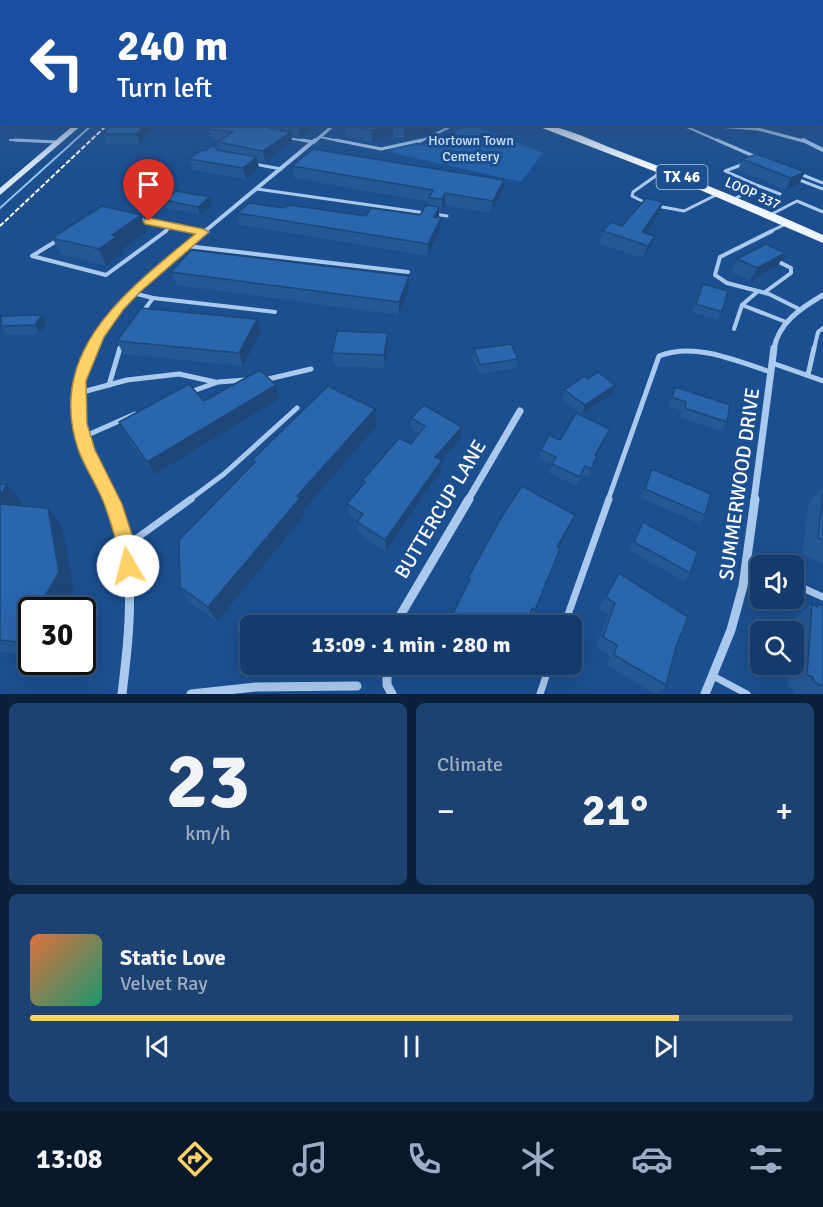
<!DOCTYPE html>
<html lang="en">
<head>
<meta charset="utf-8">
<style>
  :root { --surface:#143b6b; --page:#1d4271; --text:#f1f3f6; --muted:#9dadc1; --line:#33557e; --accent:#ffd166 }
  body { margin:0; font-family:Signika,sans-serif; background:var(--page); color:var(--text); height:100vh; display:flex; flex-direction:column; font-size:22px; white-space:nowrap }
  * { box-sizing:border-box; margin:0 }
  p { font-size:20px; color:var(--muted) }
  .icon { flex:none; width:33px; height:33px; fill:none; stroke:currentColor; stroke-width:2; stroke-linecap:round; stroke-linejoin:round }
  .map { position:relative; height:694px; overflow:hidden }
  .drawer { display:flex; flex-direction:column; gap:9px; padding:9px; background:#0b203b; flex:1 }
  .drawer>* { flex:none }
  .hud { position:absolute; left:0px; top:0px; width:824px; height:126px; box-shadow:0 6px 24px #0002,0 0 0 2px var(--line); background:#1a4fa0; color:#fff; overflow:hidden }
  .controls { position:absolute; left:750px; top:555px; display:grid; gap:12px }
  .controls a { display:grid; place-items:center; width:54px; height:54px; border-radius:9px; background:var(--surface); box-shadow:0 6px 24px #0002,0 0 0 2px var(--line); font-size:30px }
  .speed { position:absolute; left:18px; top:597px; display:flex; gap:12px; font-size:30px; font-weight:700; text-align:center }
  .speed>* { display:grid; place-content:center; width:78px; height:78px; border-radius:50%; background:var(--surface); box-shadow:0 6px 24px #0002,0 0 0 2px var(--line); line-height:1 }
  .speed .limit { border:3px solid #111; border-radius:9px; background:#fff; color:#111 }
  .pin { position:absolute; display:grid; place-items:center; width:51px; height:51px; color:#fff; margin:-62px -26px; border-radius:50% 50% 50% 0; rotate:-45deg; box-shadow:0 0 6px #0007 }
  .pin .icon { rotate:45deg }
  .me { position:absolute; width:66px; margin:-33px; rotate:352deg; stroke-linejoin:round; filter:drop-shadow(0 0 4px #0008) }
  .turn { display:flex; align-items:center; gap:21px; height:126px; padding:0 18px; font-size:27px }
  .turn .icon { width:78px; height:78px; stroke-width:2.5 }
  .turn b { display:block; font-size:42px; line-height:51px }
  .big { font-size:45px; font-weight:800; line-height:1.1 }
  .drawer .card { flex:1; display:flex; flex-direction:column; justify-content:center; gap:9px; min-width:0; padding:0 21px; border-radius:9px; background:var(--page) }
  .drawer .dial { align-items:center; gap:0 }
  .dial b { font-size:78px; line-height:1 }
  .song { display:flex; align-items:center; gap:18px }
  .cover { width:72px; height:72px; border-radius:9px; background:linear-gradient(135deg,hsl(20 70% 55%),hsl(160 70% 35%)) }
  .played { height:6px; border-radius:3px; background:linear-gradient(90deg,var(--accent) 85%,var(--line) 85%) }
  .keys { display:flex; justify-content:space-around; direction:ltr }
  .heat { display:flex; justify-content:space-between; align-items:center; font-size:33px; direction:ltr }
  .drawer .tiles { flex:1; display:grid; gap:9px; grid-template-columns:1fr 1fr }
  .card:last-child { grid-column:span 2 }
  .trip { position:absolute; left:240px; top:615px; width:342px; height:60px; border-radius:9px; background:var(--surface); box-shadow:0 6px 24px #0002,0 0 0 2px var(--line); font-weight:800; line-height:60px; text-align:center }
  .dock { display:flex; height:96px; justify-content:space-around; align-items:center; background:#08182b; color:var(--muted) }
  .dock .icon { width:42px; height:42px }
  .dock .current { color:var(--accent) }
  .dock b { font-size:27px; color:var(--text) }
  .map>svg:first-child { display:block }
  .green { fill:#2461a8 }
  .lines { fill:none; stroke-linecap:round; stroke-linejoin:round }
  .stream { stroke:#9cc4f0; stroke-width:2 }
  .lane-far4 { stroke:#a9c9ee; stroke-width:2 }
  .lane-far3 { stroke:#a9c9ee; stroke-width:3 }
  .lane-far2 { stroke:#a9c9ee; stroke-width:4 }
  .lane-far1 { stroke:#a9c9ee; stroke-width:5 }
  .lane { stroke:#a9c9ee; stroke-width:7 }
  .street-far4 { stroke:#a9c9ee; stroke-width:3 }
  .street-far3 { stroke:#a9c9ee; stroke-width:4 }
  .street-far2 { stroke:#a9c9ee; stroke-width:5 }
  .street-far1 { stroke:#a9c9ee; stroke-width:7 }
  .street { stroke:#a9c9ee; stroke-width:9 }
  .secondary { fill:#d6e6fa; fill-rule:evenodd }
  .primary { fill:#f0f6ff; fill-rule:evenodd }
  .rail { stroke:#fff; stroke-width:2; stroke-dasharray:5 2; stroke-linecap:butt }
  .wall { fill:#245895 }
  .shaded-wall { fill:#1d4779 }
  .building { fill:#2a66ad; stroke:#1d4779; stroke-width:1.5 }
  .route { fill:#ffd166; stroke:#a68842; stroke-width:1.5 }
  .labels { text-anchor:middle; stroke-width:6; stroke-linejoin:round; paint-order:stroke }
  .far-park-label { font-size:14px; fill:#cfe3fa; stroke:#1b4f8f }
  .far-street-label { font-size:14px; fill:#fff; stroke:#1b4f8f }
  .shield { fill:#1b4f8f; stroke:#bbcadd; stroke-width:1.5 }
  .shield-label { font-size:15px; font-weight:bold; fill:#fff }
  .near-street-label { font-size:20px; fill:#fff; stroke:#1b4f8f }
</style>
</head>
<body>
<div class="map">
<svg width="823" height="694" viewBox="0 0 823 694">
  <rect width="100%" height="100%" fill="#1b4f8f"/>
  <polygon class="green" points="471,124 543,153 521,182 389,152 396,148 446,142 464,125"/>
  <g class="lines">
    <polyline class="stream" points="0,208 93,124"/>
    <g class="lane-far4">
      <polyline points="680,124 721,142"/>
      <polyline points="320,137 344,142"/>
      <polyline points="287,138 312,142"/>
      <polyline points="10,140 51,142"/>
      <polyline points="419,142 456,124"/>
    </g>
    <g class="lane-far3">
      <polyline points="15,140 58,142"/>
      <polyline points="302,140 314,142"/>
      <polyline points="336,140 381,149 422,140"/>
      <polyline points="717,140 756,157"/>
      <polyline points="254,164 281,169"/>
      <polyline points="744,164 725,171 759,186"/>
      <polyline points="800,174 823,183"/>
      <polyline points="797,179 823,189"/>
      <polyline points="257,189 426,213"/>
      <polyline points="734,199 759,186 780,194"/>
      <polyline points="646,203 632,196 633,192 664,170"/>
      <polyline points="657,206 684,211 718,194"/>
      <polyline points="434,214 447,216"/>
      <polyline points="770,215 797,201 823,212"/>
      <polyline points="138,219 200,232"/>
      <polyline points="164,232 172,226"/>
      <polyline points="769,232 788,223"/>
    </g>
    <g class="lane-far2">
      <polyline points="193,231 203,233"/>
      <polyline points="772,231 720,257 715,275 727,283 769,294 799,309"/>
      <polyline points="58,240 32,256 106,275 166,231"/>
      <polyline points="187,246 408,272"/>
      <polyline points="765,292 791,273 791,268 775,260"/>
      <polyline points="133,293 153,298 275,312"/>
      <polyline points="742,305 786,322"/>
      <polyline points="142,313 153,298"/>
      <polyline points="734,329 742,305 757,292"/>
      <polyline points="119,349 123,343"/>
      <polyline points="814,349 818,332 823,328"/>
    </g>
    <g class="lane-far1">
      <polyline points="772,363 823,381"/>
      <polyline points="808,375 814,348"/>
      <polyline points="264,380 311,369"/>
      <polyline points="109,385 120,348"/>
      <polyline points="190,392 218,382 246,380"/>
      <polyline points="79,393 127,380 179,374 215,382"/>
      <polyline points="83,437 135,414"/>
      <polyline points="189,500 224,474 297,408"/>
      <path d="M608,500l51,-144c37,-14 77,5 112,16"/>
    </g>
    <g class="lane">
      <polyline points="126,546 191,499"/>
      <polyline points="746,562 760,569"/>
      <polyline points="794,584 823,597"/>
      <polyline points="564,626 609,499"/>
      <polyline points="713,676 747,694"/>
      <polyline points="540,694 550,664"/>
    </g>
    <g class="street-far4">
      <polyline points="689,124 758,129 807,142"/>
      <polyline points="314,142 335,124"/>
    </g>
    <g class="street-far3">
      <polyline points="803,140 823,150"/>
      <polyline points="204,232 315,140"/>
    </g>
    <g class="street-far2">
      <path d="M90,349c26,-50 74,-83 116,-118"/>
      <path d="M774,349c4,-26 27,-41 49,-54"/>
    </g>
    <g class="street-far1">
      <path d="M91,348c-30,56 -4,100 20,152"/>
      <polyline points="468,500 520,411"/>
      <polyline points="754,500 774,348"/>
    </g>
    <g class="street">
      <path d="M110,499c28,63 20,128 12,195"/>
      <polyline points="394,626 469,499"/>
      <polyline points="387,664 387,685 392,694"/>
      <polyline points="191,694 256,687 357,686"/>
      <polyline points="705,694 731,630 743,586 755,499"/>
    </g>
    <polygon class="secondary" points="75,124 83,124 0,195 0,188"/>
    <path class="primary" d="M532,124c29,0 60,17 87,27 69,26 137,54 204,84v8l-146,-63z"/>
    <polyline class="rail" points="0,226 108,124"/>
  </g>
  <g class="wall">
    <polygon points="157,124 140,144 106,144 103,134"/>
    <polygon points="187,124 310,124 311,128 300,137 291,135 292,142 265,162 257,161 259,168 246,179 192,170 189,159 205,151 220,150 218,142 220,141 211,139 209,129 214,125"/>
    <polygon points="344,124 445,124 445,126 422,136 404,140 393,135 372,143 345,136"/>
    <polygon points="742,159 805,172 799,184 786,190 738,170"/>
    <polygon points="292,166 503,191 491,213 445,205 442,211 439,211 440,230 428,256 240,225 237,213 284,208 366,216 420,215 429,205 429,202 294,178"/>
    <polygon points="164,200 212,205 200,215 166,208"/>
    <polygon points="663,202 659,214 646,233 655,236 650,248 643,258 599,244 603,231 622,226"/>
    <polygon points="147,231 123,249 124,253 106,266 61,254 52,238"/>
    <polygon points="737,259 778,266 750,281 731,272"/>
    <polygon points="171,272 409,289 399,315 176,285"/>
    <polygon points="703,284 722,312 717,320 692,312"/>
    <polygon points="42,315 47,324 40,334 7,335 1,326"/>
    <polygon points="257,319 261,332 243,366 123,354 117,341"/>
    <polygon points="388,346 385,368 334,366 332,353"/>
    <polygon points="474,349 518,359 516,368 479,374 473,358"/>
    <polygon points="588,379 612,394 582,414 562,399 564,390"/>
    <polygon points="675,387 727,422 721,431 680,417 682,411 668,406 671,396"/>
    <polygon points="279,399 154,475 126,436 119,422 204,401"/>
    <polygon points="375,409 376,427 304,510 305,515 217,622 190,602 180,587 253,463 252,460"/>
    <polygon points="411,418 462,427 461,438 442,460 441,471 386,551 358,533 357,522 358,521 349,515 347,504 363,485 362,481 411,444 419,434 411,429"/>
    <polygon points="606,438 596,456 594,465 588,478 582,475 577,486 549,473 552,465 538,459 541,450 560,440"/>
    <polygon points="652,469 705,515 700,524 641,498 648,478"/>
    <polygon points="823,486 823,564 802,554 809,502"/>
    <polygon points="0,495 22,502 19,506 48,508 62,525 74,588 32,610 32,655 0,652"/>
    <polygon points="575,515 570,527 559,548 556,561 530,622 466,587 468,578"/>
    <polygon points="643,522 690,573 684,581 629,550"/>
    <polygon points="619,573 676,647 666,685 657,694 655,694 607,665 610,656 596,647 608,615 599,609"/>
    <polygon points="812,604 815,606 818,604 823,606 823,694 794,694 794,690 788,687 790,664 794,664 793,632 794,619"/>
    <polygon points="484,664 511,664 506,676"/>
  </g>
  <g class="shaded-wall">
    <polygon points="145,124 157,124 140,144 136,134"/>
    <polygon points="302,124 310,124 311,128 300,137 299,127"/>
    <polygon points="389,124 393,124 393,135 372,143 372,131"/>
    <polygon points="419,124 445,124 445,126 422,136 404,140 404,127"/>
    <polygon points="291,132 292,142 265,162 263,151"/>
    <polygon points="257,157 259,168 246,179 243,168"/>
    <polygon points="805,172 799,184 786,190 791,178"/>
    <polygon points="504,180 503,191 491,213 493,201"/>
    <polygon points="445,193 445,205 442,211 442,199"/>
    <polygon points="210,197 212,205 200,215 198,207"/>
    <polygon points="663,202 659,214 638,245 642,232"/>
    <polygon points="439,207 439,219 434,217"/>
    <polygon points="141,215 147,231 123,249 124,253 106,266 99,249 112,235"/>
    <polygon points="441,218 440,230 428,256 428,244"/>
    <polygon points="655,236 650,248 643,258 648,246"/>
    <polygon points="785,253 778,266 750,281 757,268"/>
    <polygon points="409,276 409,289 399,315 399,302"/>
    <polygon points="42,315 47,324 40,334 35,325"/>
    <polygon points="257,319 261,332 243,366 239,353"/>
    <polygon points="388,333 388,346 385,368 384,355"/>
    <polygon points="276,385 279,399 154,475 147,462"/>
    <polygon points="615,385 612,394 582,414 585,405"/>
    <polygon points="375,409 376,427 304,510 305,515 217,622 208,607 297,496"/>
    <polygon points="462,427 461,438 442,460 441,471 386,551 385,540 435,457"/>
    <polygon points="610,429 606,438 592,464 595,455"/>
    <polygon points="7,485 22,502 9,520 0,510 0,495"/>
    <polygon points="48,508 62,525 74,588 61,610 37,610"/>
    <polygon points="575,515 570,527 553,559 557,547"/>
    <polygon points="32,620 32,652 18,642"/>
  </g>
  <g class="building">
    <polygon points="112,124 145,124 136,134 103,134"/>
    <polygon points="215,124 249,124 291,132 263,151 218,142 233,132 209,129"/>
    <polygon points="283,124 302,124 299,127"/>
    <polygon points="349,124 389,124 372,131"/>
    <polygon points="397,124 419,124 404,127"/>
    <polygon points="214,145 217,150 257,157 243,168 189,159 202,150 205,151"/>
    <polygon points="313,149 504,180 493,201 445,193 442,199 429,198 433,190 292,166"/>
    <polygon points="757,154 805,172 791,178 742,159"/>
    <polygon points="176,191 210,197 198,207 164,200"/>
    <polygon points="646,198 663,202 642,232 655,236 648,246 603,231 611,222 622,226"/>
    <polygon points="249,203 284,208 289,205 366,216 371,208 420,215 426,205 439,207 434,217 441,218 428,244 237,213"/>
    <polygon points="102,206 141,215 112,235 117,236 99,249 52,238"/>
    <polygon points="766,244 785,253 757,268 737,259"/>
    <polygon points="191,250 409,276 399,302 171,272"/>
    <polygon points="703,284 728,291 722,312 696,304"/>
    <polygon points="141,308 257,319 239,353 117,341"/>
    <polygon points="42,315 35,325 1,326 1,316"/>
    <polygon points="337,331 388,333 384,355 332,353"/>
    <polygon points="511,344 518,359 480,365 474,349"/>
    <polygon points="258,371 261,371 276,385 147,462 119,422 189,384 204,401"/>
    <polygon points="598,372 615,385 585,405 564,390 585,376 588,379"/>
    <polygon points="328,386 375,409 297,496 300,498 208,607 180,587 179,540 255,462 252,460"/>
    <polygon points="675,387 730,405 727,422 685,408 686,402 672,397"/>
    <polygon points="424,405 462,427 435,457 442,460 385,540 357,522 363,514 347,504 365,482 362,481 399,438 411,444 425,426 411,418"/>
    <polygon points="576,413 610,429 595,455 597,456 591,469 585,466 580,477 552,464 556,457 541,450 549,435 560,440"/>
    <polygon points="652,469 711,494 705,515 645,489"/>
    <polygon points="0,484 7,485 0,495"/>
    <polygon points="522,486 575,515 557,547 560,549 535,610 532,609 526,626 447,626 470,579 468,578 501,518"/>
    <polygon points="823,493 823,540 818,538"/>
    <polygon points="0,504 48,508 59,572 37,610 32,610 32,620 18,642 0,640"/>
    <polygon points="643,522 698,552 690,573 634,542"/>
    <polygon points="619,573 688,617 676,647 666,685 614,655 617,645 603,637 615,603 606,597"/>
    <polygon points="812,604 817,607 818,604 823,606 823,686 813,681 813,677 807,675"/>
  </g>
  <linearGradient id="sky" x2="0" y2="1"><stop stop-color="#0f2b4f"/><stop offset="0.42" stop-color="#39639b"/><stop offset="1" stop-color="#39639b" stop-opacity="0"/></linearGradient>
  <rect width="823" height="168" fill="url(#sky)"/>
  <path class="route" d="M149,218l54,11 6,3 -69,60 -17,18 -19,27 -18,44 1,43 8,26 27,54 12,37 4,25 -3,6 -7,3 -7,-3c-4,-10 -3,-20 -5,-31 -3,-11 -7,-24 -11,-35 -7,-20 -20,-37 -27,-57 -33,-99 51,-160 117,-215l-50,-10 -2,-3z"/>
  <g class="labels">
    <g class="far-park-label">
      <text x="471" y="145">Hortown Town<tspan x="471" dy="16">Cemetery</tspan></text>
    </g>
    <g class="far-street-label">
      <text transform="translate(753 193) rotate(24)" y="5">LOOP 337</text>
    </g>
    <rect class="shield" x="656.5" y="165" width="51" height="24" rx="4.5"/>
    <g class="shield-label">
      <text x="682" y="182">TX 46</text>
    </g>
    <g class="near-street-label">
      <text transform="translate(739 484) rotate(-82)" y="7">SUMMERWOOD DRIVE</text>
      <text transform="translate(440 509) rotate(-59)" y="7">BUTTERCUP LANE</text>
    </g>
  </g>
</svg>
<div class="controls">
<a><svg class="icon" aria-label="sound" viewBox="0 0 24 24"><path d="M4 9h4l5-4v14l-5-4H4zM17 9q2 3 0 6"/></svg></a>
<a><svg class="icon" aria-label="search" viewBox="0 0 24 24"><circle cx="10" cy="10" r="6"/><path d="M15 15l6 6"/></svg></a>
</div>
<div class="speed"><div class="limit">30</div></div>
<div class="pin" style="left:149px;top:221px;background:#d93025"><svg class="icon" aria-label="arrive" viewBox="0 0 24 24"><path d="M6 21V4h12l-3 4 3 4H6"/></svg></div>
<svg class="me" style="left:128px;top:566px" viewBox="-20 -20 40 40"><circle r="19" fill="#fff"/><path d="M0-13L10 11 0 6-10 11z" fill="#ffd166"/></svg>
<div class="trip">13:09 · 1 min · 280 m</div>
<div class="hud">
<div class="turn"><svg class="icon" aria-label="left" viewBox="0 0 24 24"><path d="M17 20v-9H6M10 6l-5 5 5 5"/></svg><div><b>240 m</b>Turn left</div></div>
</div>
</div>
<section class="drawer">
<div class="tiles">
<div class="card dial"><b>23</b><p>km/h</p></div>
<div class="card"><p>Climate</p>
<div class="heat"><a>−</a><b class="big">21°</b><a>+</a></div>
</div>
<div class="card">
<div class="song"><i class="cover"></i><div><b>Static Love</b><p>Velvet Ray</p></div></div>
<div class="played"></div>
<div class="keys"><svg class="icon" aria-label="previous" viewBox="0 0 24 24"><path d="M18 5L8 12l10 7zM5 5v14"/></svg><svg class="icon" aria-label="pause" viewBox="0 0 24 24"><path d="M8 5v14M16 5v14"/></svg><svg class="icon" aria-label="next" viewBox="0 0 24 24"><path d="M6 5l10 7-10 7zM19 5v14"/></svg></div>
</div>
</div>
</section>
<nav class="dock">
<b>13:08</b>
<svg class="icon current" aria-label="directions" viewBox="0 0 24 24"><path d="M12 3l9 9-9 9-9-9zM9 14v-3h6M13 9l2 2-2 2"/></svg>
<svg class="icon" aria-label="music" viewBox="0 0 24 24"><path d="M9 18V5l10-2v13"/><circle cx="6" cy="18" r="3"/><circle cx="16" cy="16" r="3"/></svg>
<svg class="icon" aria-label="phone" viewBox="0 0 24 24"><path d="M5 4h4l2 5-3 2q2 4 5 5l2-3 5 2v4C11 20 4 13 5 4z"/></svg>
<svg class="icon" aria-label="climate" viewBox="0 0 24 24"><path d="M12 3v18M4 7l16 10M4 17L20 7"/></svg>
<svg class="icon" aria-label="car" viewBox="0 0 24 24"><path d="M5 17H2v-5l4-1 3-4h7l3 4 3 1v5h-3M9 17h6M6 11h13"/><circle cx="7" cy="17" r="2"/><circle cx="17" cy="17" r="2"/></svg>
<svg class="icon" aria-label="filters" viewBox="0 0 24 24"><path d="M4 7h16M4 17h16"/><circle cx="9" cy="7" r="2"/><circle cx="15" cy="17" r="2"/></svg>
</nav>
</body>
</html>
